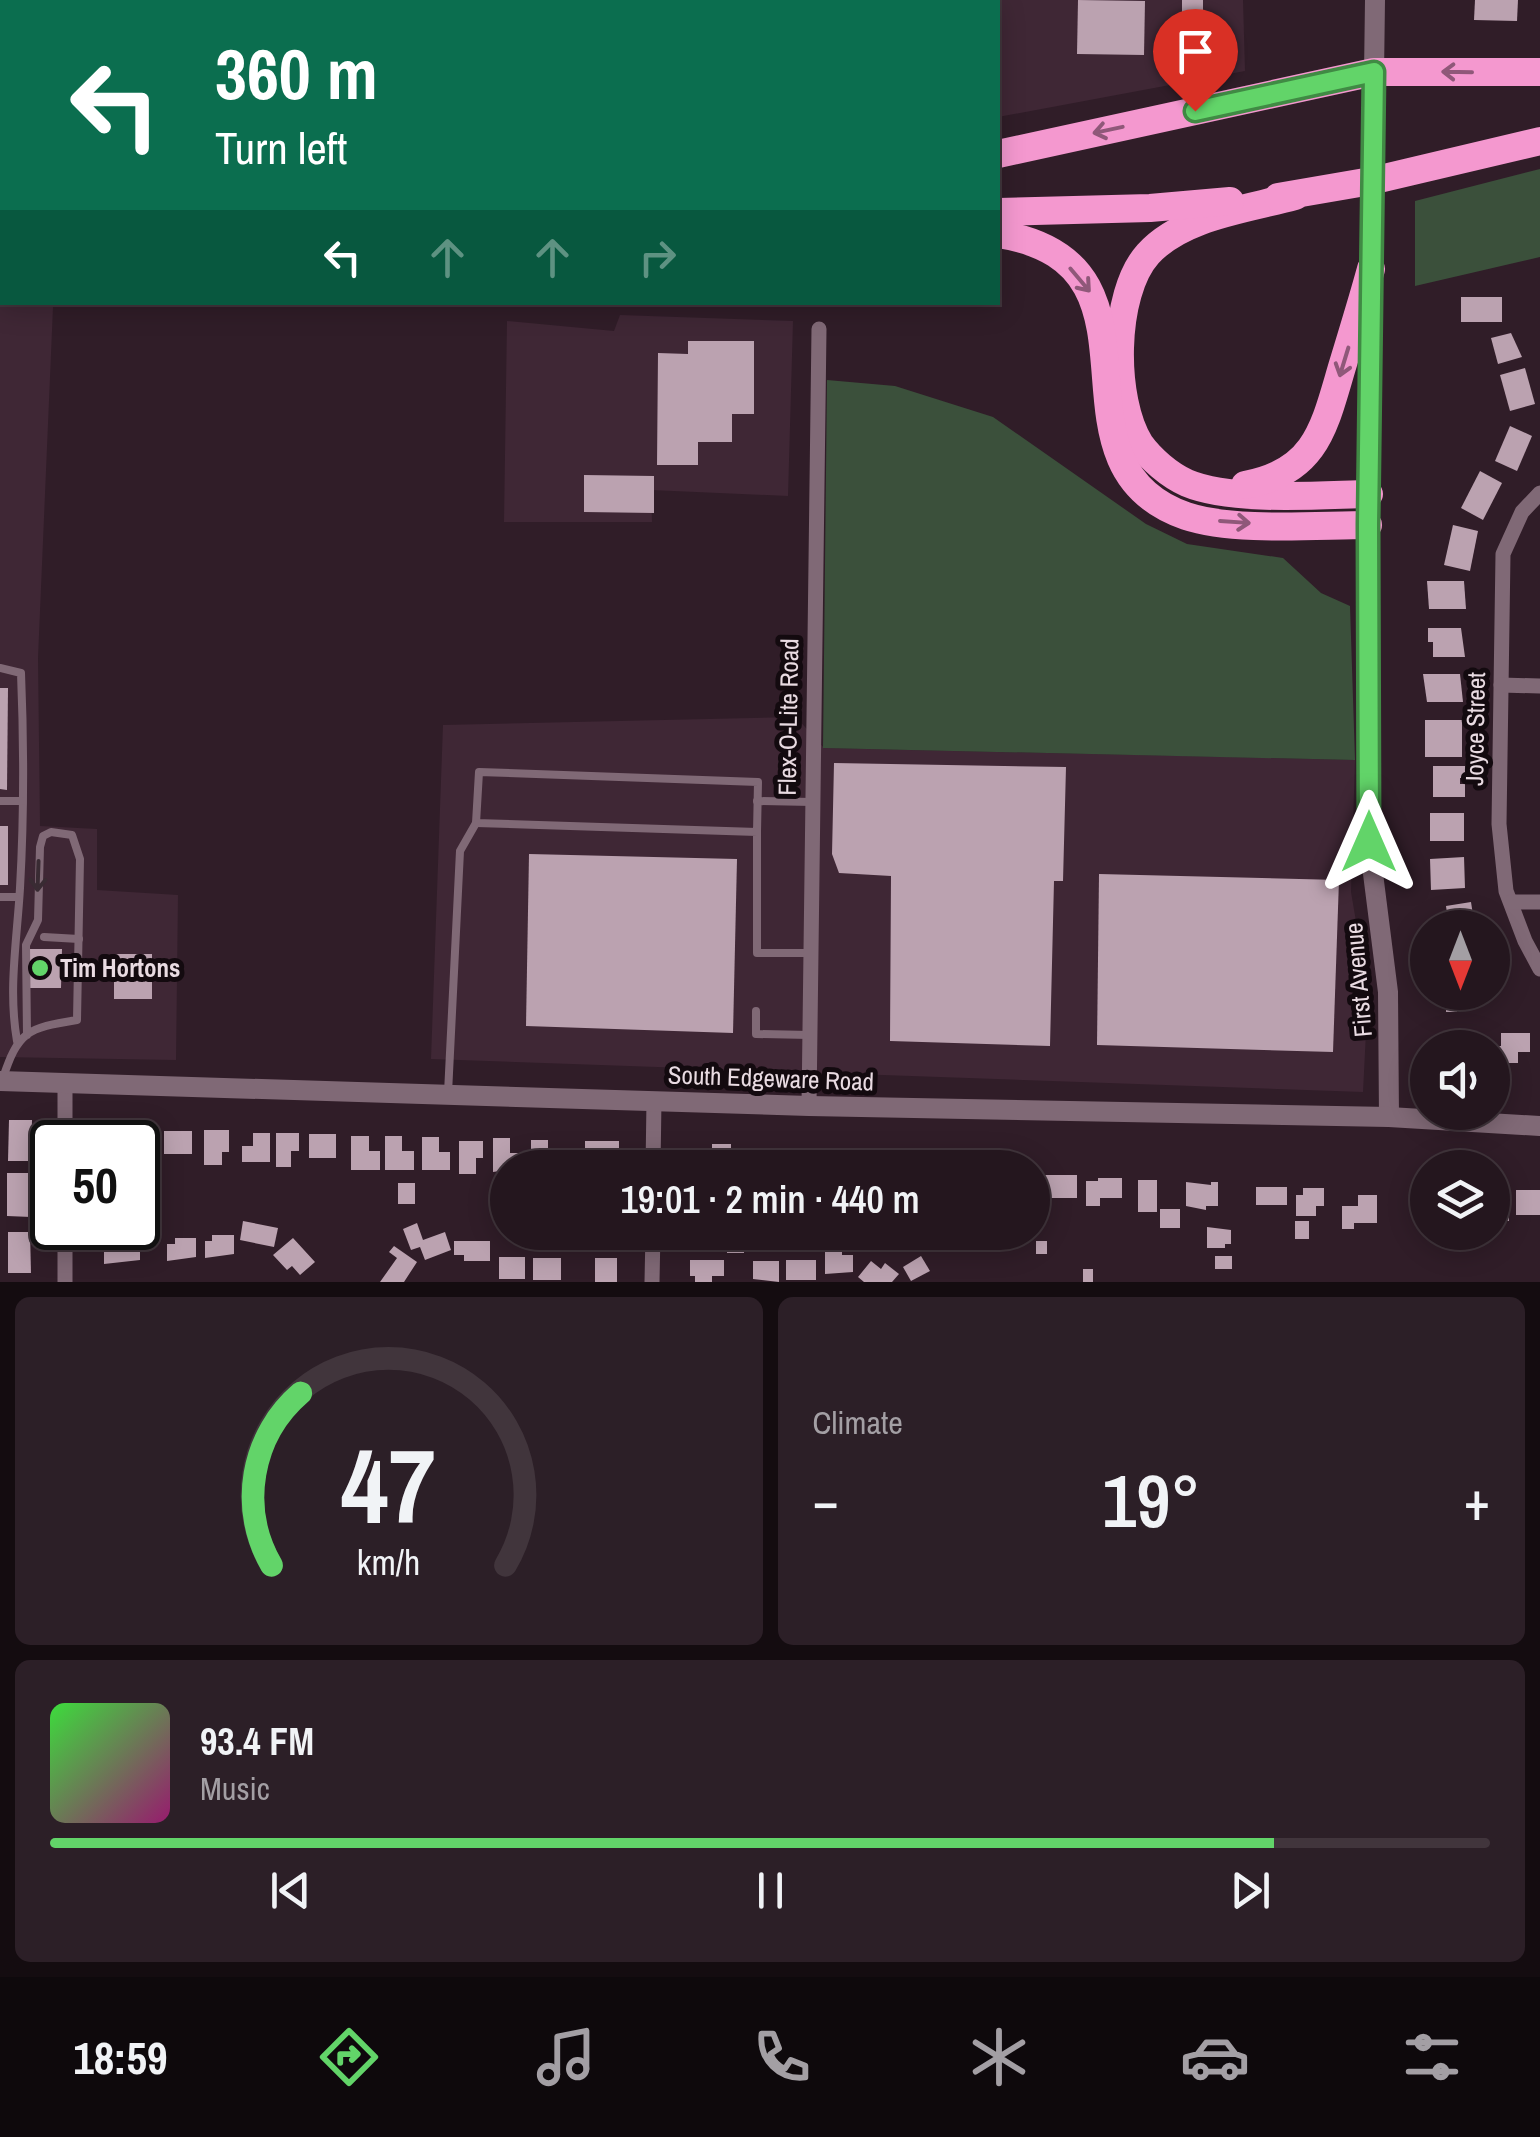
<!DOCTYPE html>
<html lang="en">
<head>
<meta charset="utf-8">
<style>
  :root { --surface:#24161e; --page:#2c1f27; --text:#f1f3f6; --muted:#a39fa4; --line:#41353c; --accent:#62d469 }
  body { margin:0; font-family:"Archivo Narrow",sans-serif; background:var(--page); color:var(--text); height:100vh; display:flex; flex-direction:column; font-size:38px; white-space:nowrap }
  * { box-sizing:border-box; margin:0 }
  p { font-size:32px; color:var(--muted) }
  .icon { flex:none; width:55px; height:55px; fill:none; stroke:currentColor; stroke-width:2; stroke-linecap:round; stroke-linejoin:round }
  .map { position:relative; height:1282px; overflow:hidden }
  .side { display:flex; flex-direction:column; gap:15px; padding:15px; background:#140c10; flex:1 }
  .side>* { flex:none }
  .guide { position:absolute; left:0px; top:0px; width:1000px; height:305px; box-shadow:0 5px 25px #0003,0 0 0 2px var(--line); background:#0b6e4f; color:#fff; overflow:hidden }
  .needle { width:65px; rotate:180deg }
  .buttons { position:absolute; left:1410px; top:910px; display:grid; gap:20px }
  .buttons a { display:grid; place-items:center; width:100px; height:100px; border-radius:50%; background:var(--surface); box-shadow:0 5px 25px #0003,0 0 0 2px var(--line); font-size:50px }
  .speed { position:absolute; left:30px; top:1120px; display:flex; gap:20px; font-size:50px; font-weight:700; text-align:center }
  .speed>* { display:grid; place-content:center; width:130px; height:130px; border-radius:50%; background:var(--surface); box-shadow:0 5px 25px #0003,0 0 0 2px var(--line); line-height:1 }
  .speed .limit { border:5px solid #111; border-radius:15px; background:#fff; color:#111 }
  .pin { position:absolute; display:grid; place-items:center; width:85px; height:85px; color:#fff; margin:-102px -42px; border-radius:50% 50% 50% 0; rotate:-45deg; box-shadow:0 0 10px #0007 }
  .pin .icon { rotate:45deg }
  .me { position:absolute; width:110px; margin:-55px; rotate:0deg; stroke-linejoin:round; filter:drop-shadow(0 0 8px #0008) }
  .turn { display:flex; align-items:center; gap:35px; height:210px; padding:0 50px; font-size:45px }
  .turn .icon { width:130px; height:130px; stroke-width:2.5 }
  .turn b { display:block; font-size:70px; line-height:85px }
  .lanes { display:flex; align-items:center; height:95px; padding:0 50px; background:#0003; justify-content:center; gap:50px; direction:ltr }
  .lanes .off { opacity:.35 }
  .big { font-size:75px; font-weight:600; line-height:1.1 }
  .side .card { flex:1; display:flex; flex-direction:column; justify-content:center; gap:15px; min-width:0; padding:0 35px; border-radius:15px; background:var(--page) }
  .side .dial { align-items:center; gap:0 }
  .dial svg { height:260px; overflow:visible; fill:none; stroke:var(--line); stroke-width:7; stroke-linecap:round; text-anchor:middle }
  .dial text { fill:var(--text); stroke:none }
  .song { display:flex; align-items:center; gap:30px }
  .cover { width:120px; height:120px; border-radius:15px; background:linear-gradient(135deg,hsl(120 70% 55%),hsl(320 70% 35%)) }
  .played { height:10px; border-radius:5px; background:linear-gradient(90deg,var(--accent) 85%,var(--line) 85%) }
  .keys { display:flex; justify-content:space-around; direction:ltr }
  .heat { display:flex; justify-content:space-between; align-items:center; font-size:55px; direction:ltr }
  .side .tiles { flex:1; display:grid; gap:15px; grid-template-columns:1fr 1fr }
  .card:last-child { grid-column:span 2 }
  .trip { position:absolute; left:490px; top:1150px; width:560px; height:100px; border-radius:50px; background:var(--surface); box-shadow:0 5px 25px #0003,0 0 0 2px var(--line); font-weight:600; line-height:100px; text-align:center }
  .tabs { display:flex; height:160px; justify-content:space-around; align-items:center; background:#0e090c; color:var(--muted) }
  .tabs .icon { width:70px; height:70px }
  .tabs .current { color:var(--accent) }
  .tabs b { font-size:45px; color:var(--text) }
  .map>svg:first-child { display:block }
  .built { fill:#3f2735 }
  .green { fill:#3b503b }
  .building { fill:#bba2b0 }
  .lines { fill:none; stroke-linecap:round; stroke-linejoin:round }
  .lane { stroke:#806976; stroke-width:8 }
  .street { stroke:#806976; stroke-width:15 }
  .secondary { stroke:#806976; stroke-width:20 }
  .highway { stroke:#f498cf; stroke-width:28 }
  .oneway { stroke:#8f5879 }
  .oneway2 { stroke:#392b33 }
  .route-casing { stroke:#408a44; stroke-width:25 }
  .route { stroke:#62d469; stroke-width:18 }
  .poi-dot { fill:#62d469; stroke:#130a0f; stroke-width:4 }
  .labels { text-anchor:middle; stroke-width:10; stroke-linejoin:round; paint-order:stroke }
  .street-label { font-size:25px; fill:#e9dbe2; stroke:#130a0f }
  .poi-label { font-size:25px; font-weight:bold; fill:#e9dbe2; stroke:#130a0f; text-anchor:start }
</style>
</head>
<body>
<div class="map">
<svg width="1540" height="1282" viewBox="0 0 1540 1282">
  <rect width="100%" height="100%" fill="#301d28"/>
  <g class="built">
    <polygon points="0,0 1243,0 1245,71 998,117 998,2 2,2 0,131"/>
    <polygon points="0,303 53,307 38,658 40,826 97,829 97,890 178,895 176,1060 0,1057"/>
    <polygon points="620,315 793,321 788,496 651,490 652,522 504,522 507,321 614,331"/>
    <polygon points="796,717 824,748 1355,760 1351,892 1368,992 1363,1092 431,1059 443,725"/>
  </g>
  <g class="green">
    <polygon points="1540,169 1540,257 1415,286 1415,201"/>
    <polygon points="827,380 895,386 993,417 1146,524 1187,544 1283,558 1321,593 1350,606 1355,760 823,748"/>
  </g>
  <g class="building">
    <polygon points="1078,0 1145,1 1144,55 1077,54"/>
    <polygon points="1182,0 1203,0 1203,31 1213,31 1213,48 1182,48"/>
    <polygon points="1475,0 1518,0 1517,21 1474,20"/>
    <rect x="1461" y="297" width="41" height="25"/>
    <polygon points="1511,333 1522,357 1498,364 1491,338"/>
    <polygon points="688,341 754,341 754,414 732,414 732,442 698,442 698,465 657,465 658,353 688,354"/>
    <polygon points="1525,368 1535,404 1510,411 1500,375"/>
    <polygon points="1510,426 1532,436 1517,471 1495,461"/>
    <polygon points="1480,471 1502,483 1483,520 1461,508"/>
    <polygon points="584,475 654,476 654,513 584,512"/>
    <polygon points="1453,525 1478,531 1470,571 1444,565"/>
    <polygon points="1427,581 1464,581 1466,609 1429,609"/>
    <polygon points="1428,628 1461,628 1465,657 1433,657 1433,642 1428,642"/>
    <polygon points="1423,674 1460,674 1463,702 1427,702"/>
    <polygon points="0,688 8,688 7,790 0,789"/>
    <rect x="1425" y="720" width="37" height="37"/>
    <polygon points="834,763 1066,767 1063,881 1054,881 1050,1046 890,1041 891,876 839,873 832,854"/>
    <polygon points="1433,766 1465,766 1465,778 1460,778 1460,784 1465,784 1465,797 1433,797"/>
    <rect x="1430" y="813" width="34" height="28"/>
    <rect x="0" y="826" width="8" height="59"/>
    <polygon points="529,854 737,859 733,1033 526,1026"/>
    <polygon points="1464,857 1465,888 1431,890 1430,859"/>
    <polygon points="1099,874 1339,880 1333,1052 1097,1045"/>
    <polygon points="1471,902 1475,928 1449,928 1446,906"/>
    <polygon points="30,949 62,949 61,988 30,988"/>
    <rect x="114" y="954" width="38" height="45"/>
    <rect x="1446" y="1003" width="11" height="9"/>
    <polygon points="1501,1033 1530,1033 1530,1052 1518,1052 1518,1063 1502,1063 1502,1053 1496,1053 1496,1046 1501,1046"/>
    <rect x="1448" y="1042" width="44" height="6"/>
    <polygon points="9,1120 32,1120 31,1161 8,1161"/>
    <polygon points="107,1124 124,1124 124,1130 141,1130 141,1142 107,1142"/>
    <polygon points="204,1130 229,1130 229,1152 222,1152 222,1165 204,1165"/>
    <rect x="164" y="1131" width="28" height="23"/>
    <polygon points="253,1133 270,1133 270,1162 242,1162 242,1146 253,1146"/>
    <polygon points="276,1133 299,1133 299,1151 291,1151 291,1167 276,1167"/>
    <rect x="309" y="1134" width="27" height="24"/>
    <polygon points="351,1136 369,1136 369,1151 380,1151 380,1170 351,1170"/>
    <polygon points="385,1136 402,1136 402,1151 414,1151 414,1170 385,1170"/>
    <polygon points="422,1137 439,1137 439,1152 450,1152 450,1170 422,1170"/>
    <polygon points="493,1138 510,1138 510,1153 521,1153 521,1168 493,1172"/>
    <polygon points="531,1140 548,1140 548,1154 560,1154 560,1168 531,1168"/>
    <polygon points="459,1141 483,1141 483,1158 476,1158 476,1174 459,1174"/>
    <polygon points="585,1141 619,1141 619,1160 612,1160 612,1168 594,1168 594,1160 585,1160"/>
    <polygon points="712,1144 731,1144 731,1168 694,1168 694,1154 712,1154"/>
    <rect x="759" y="1157" width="27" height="11"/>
    <rect x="794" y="1159" width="27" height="9"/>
    <polygon points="830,1159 858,1159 858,1168 825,1168"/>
    <rect x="871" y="1160" width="25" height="8"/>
    <rect x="906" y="1160" width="27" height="8"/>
    <polygon points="7,1173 32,1173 31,1217 7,1216"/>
    <rect x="1039" y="1175" width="38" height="23"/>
    <polygon points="1098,1178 1122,1178 1122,1198 1100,1198 1100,1206 1086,1206 1086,1181 1098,1181"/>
    <rect x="1138" y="1180" width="19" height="32"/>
    <polygon points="1186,1182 1211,1185 1211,1182 1218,1182 1218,1206 1206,1206 1206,1210 1186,1206"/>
    <rect x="398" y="1183" width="17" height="21"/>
    <rect x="1256" y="1187" width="31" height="18"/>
    <polygon points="1303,1188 1324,1188 1324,1206 1316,1206 1316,1216 1296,1216 1296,1195 1303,1195"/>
    <rect x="1516" y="1190" width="24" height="25"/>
    <polygon points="1358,1195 1377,1195 1377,1223 1354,1223 1354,1229 1342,1229 1342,1206 1358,1206"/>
    <rect x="1492" y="1196" width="17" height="25"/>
    <rect x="1419" y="1208" width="9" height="14"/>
    <rect x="1160" y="1209" width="20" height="19"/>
    <polygon points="243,1221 278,1228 274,1247 240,1240"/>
    <rect x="1295" y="1221" width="14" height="18"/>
    <polygon points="417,1223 423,1240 445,1232 451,1250 425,1260 420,1247 411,1250 403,1229"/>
    <polygon points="1207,1227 1231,1230 1231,1244 1225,1244 1225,1248 1207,1248"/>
    <polygon points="8,1232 30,1232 31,1273 8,1273"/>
    <rect x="595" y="1232" width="21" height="16"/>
    <rect x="690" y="1232" width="20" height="16"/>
    <rect x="727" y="1233" width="17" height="20"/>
    <rect x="776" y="1234" width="11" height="18"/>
    <rect x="811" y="1234" width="11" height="17"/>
    <polygon points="212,1235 234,1235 234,1254 205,1258 205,1241 212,1241"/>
    <polygon points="175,1238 196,1238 196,1257 167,1261 167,1244 175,1244"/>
    <polygon points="293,1238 315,1262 300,1275 292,1266 287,1270 273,1255"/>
    <polygon points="454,1241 490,1241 490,1261 464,1261 464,1255 454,1255"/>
    <rect x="1036" y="1241" width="11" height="13"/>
    <polygon points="104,1243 140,1243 140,1260 104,1264"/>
    <polygon points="394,1246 417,1262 404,1282 380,1282 397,1258 389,1252"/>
    <polygon points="825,1246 842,1246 842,1255 853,1255 853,1272 825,1274"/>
    <polygon points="921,1256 930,1271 911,1281 903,1267"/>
    <rect x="1215" y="1256" width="17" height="13"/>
    <rect x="499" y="1257" width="26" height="22"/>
    <rect x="533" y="1258" width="28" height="22"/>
    <rect x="595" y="1258" width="22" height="24"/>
    <polygon points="690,1260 724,1260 724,1276 712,1276 712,1282 695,1282 695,1276 690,1276"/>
    <rect x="786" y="1260" width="30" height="20"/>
    <polygon points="753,1261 779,1261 779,1282 753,1279"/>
    <polygon points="871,1261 881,1269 885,1263 899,1274 892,1282 864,1282 858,1277"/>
    <rect x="1083" y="1269" width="10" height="13"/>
  </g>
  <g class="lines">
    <g class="lane">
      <path d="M0,668l21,5c3,72 3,144 -1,215 -3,52 -12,102 -3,153"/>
      <polyline points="0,801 22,801"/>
      <polyline points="757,801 812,802"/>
      <polyline points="757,832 758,782 479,772 476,823 757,832 757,953 811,953"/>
      <polyline points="0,897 19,897"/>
      <polyline points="44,937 79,939"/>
      <polyline points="756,1011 756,1034 810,1035"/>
      <path d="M2,1081c16,-50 25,-53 75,-61l3,-161 -8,-24 -21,-3 -8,4 -3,11 -2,73 -12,25 1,90"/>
      <polyline points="448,1093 460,851 476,823"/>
    </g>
    <g class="street">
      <polyline points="312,2 312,0"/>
      <polyline points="821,2 821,0"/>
      <polyline points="1540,493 1522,512 1503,554 1499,824 1506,891 1525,941 1540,969"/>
      <polyline points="1501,685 1540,686"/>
      <polyline points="1511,902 1540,902"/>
      <polyline points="65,1082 65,1142"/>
      <polyline points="809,1106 819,329"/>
      <polyline points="653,1168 654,1100"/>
      <polyline points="65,1228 65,1282"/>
      <polyline points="652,1282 653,1232"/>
    </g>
    <g class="secondary">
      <polyline points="1375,0 1368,525 1369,842 1388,992 1389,1117"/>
      <polyline points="0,1081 809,1106 1389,1117 1540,1126"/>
    </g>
    <g class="highway">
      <polyline points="998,154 1374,72 1540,72"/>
      <polyline points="0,188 2,188"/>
      <path d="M1295,196c-47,13 -113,20 -147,58 -36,40 -36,146 -8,190 11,15 29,31 47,39 45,19 132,12 182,11"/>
      <polyline points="1278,197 1371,181 1540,141"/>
      <polyline points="998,212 1150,208 1230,201"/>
      <path d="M998,234c186,29 37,230 188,282 48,16 130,9 182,9"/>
      <path d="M1245,485c71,-13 79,-57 97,-118 10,-33 20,-65 29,-98"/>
    </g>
  </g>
  <defs><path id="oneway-shaft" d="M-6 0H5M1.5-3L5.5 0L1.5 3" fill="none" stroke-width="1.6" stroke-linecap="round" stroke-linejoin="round" transform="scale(2.5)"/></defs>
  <g class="oneway">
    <use href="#oneway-shaft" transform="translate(1457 72) rotate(-179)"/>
    <use href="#oneway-shaft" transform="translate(1108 130) rotate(168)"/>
    <use href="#oneway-shaft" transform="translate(1080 280) rotate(50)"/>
    <use href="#oneway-shaft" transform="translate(1344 362) rotate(107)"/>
    <use href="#oneway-shaft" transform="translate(1235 522) rotate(4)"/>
  </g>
  <use class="oneway2" href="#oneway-shaft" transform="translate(38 876) rotate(92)"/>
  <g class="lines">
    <defs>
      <polyline id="route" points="1195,111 1374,72 1368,525 1369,842"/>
    </defs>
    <use href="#route" class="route-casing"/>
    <use href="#route" class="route"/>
  </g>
  <circle class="poi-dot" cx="40" cy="968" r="10"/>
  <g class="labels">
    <g class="street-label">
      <text transform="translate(788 717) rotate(-89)" y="9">Flex-O-Lite Road</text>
      <text transform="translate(1475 729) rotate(-89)" y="9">Joyce Street</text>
      <text transform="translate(1358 980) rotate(-95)" y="9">First Avenue</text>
      <text transform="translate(771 1078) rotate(2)" y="9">South Edgeware Road</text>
    </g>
    <g class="poi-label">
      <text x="60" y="977">Tim Hortons</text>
    </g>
  </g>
</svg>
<div class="buttons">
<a><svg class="needle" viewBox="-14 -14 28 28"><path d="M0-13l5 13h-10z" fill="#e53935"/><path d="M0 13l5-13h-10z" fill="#a39fa4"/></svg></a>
<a><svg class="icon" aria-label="sound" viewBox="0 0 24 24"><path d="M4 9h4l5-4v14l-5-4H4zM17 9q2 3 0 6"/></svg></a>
<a><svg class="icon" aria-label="layers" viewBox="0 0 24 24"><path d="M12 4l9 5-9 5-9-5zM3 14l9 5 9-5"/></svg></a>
</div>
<div class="speed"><div class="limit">50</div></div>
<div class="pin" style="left:1195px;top:111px;background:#d93025"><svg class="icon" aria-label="arrive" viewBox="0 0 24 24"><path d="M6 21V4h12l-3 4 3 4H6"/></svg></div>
<svg class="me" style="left:1369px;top:842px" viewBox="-20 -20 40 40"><path d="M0-17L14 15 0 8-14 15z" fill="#62d469" stroke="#fff" stroke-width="4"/></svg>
<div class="trip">19:01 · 2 min · 440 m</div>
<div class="guide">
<div class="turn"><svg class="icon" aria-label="left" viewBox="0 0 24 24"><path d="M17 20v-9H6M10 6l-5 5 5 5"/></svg><div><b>360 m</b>Turn left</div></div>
<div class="lanes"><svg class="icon" aria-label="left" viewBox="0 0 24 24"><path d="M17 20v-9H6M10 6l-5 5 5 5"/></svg><svg class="icon off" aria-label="ahead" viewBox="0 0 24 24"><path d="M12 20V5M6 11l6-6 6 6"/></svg><svg class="icon off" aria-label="ahead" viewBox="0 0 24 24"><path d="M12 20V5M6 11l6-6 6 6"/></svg><svg class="icon off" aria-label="right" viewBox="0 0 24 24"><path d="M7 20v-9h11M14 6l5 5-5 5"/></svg></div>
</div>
</div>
<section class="side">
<div class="tiles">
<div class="card dial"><svg viewBox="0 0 100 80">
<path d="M14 69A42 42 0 1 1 86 69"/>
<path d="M14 69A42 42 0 0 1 23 16" stroke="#62d469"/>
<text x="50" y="56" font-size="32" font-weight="700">47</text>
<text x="50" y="72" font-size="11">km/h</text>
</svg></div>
<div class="card"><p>Climate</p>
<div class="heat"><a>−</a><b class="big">19°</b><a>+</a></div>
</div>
<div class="card">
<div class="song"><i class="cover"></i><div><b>93.4 FM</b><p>Music</p></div></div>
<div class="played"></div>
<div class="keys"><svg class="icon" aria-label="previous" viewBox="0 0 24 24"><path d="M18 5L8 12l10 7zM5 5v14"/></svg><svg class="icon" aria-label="pause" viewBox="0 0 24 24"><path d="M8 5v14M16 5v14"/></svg><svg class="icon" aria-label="next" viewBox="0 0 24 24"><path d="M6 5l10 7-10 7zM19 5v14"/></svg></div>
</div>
</div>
</section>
<nav class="tabs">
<b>18:59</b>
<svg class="icon current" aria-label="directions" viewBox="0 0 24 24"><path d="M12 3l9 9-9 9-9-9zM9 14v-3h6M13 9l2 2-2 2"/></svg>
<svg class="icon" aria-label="music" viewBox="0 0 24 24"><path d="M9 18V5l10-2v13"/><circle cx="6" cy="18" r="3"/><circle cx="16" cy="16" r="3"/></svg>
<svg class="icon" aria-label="phone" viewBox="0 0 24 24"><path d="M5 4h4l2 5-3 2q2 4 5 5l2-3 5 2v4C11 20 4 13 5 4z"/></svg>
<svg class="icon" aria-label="climate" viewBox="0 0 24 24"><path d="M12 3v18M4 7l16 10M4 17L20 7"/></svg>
<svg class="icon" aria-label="car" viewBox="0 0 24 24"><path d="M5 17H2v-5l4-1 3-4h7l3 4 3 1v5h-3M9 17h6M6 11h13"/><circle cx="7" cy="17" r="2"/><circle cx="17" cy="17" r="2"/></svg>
<svg class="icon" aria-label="filters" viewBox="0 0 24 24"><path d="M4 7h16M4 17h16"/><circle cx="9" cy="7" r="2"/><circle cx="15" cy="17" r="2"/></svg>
</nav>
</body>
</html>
